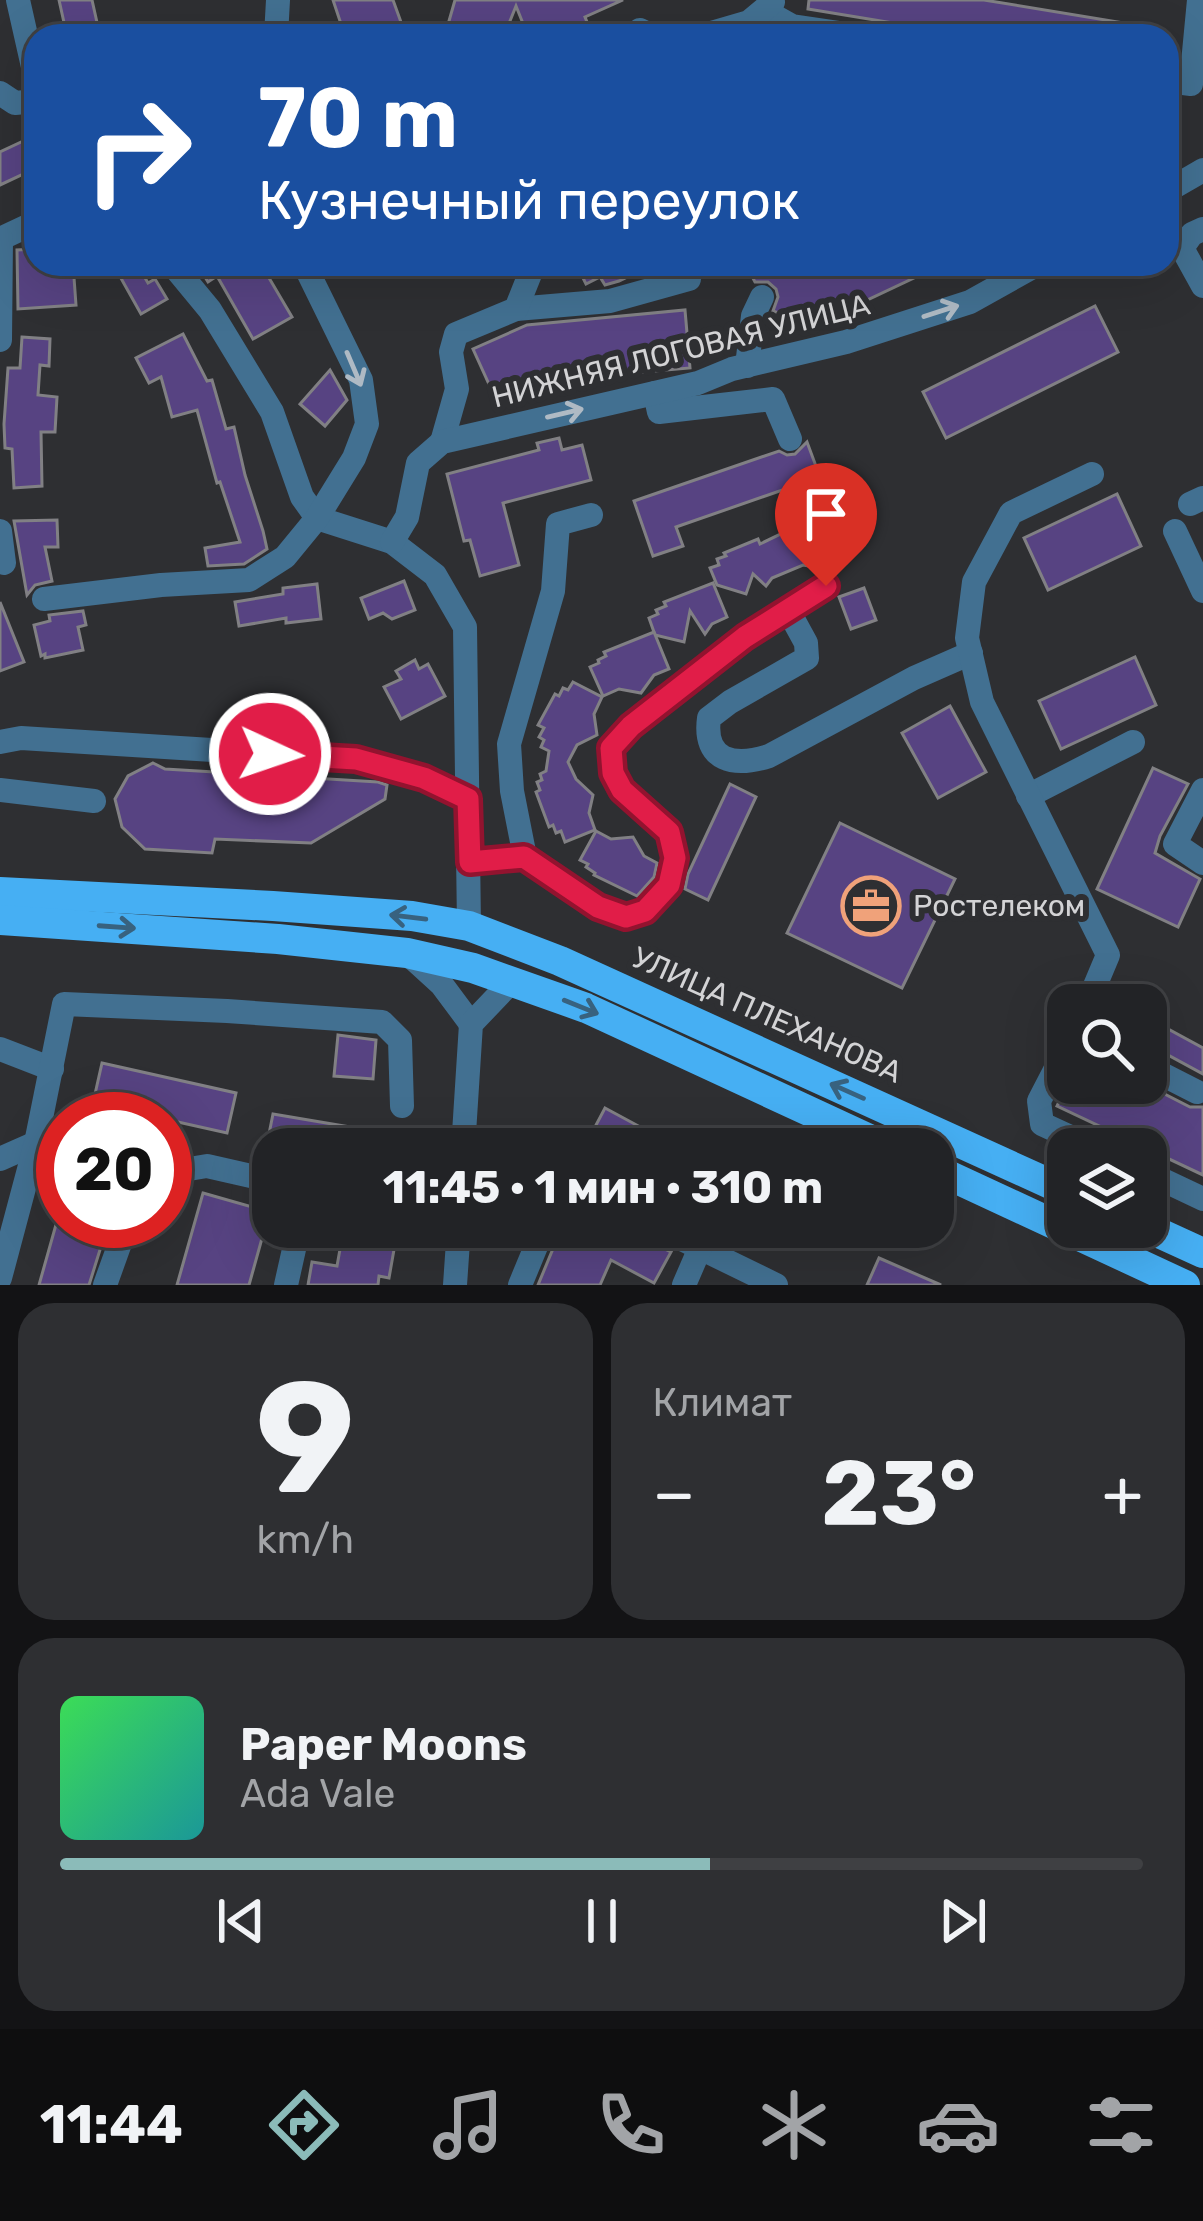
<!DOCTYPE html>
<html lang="ru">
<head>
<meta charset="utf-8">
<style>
  :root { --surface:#222326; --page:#2e2f32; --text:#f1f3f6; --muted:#a2a4a7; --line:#3f4043; --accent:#8bbbb9 }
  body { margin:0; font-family:Rubik,sans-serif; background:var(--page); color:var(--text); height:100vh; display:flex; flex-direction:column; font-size:45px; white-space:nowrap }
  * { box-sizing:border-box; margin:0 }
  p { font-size:39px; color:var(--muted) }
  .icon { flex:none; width:66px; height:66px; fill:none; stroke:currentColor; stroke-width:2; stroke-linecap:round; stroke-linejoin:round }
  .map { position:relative; height:1285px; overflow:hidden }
  .panel { display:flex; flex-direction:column; gap:18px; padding:18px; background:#131315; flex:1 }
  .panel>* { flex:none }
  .hud { position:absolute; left:24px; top:24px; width:1155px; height:252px; border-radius:36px; box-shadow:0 12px 48px #0002,0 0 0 3px var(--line); background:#1a4fa0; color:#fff; overflow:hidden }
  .controls { position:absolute; left:1047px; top:984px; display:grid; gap:24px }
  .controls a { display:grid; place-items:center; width:120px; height:120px; border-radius:24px; background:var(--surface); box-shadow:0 12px 48px #0002,0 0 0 3px var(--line); font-size:60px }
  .speed { position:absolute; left:36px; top:1092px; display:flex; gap:24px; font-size:60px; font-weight:700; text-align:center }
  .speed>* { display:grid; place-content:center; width:156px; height:156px; border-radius:50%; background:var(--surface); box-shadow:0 12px 48px #0002,0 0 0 3px var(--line); line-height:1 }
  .speed .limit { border:18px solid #d22; background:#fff; color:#111 }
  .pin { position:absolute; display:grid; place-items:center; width:102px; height:102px; color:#fff; margin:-123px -51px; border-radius:50% 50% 50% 0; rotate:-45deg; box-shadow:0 0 12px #0007 }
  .pin .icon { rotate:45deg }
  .me { position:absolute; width:132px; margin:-66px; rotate:93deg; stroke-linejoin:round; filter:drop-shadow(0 0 9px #0008) }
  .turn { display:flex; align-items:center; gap:42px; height:252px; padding:0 36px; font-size:54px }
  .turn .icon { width:156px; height:156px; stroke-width:2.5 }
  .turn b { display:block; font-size:84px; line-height:102px }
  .big { font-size:90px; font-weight:700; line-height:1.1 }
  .panel .card { flex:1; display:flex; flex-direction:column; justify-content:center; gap:18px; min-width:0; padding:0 42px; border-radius:36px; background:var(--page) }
  .panel .dial { align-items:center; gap:0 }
  .dial b { font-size:156px; line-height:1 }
  .song { display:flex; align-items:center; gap:36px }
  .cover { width:144px; height:144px; border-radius:18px; background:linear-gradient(135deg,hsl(130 70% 55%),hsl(180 70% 35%)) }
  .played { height:12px; border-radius:6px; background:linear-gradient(90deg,var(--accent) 60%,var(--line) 60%) }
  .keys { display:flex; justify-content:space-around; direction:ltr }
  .heat { display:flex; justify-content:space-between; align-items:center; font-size:66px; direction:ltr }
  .panel .tiles { flex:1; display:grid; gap:18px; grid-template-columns:1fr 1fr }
  .card:last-child { grid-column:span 2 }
  .trip { position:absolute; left:252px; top:1128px; width:702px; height:120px; border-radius:36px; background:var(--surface); box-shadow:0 12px 48px #0002,0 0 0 3px var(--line); font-weight:700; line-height:120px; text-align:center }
  .tab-bar { display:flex; height:192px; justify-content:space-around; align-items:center; background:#0e0e0f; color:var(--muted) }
  .tab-bar .icon { width:84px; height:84px }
  .tab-bar .on { color:var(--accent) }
  .tab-bar b { font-size:54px; color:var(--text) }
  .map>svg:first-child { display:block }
  .building { fill:#574382; stroke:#818084; stroke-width:3 }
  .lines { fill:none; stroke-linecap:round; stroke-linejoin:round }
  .minor { stroke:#427091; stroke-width:24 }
  .major { stroke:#46aff3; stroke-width:30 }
  .oneway { stroke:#afbac4 }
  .oneway2 { stroke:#38627f }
  .route-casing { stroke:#92132f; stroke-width:30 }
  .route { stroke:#e11d48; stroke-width:21 }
  .labels { text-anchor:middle; stroke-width:12; stroke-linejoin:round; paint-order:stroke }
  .street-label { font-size:30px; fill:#d3d3d5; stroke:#2e2f32 }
  .poi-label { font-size:30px; fill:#d3d3d5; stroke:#2e2f32; text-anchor:start }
</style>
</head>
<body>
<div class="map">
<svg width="1203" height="1285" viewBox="0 0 1203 1285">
  <rect width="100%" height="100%" fill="#2e2f32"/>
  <g class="building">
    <polygon points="59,0 92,0 100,36 67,36"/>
    <polygon points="333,0 393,0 406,36 345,36"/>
    <polygon points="455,0 623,0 585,17 589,27 567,36 528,36 516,6 504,36 450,36 447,28"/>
    <polygon points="809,0 984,0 1148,27 1147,36 972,36 808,9"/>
    <polygon points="36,135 36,168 0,185 0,152"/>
    <polygon points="36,249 36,264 73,264 76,305 18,309 17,250"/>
    <polygon points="113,264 137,264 148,283 155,279 167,299 141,314"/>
    <polygon points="197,264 238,264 244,276 262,266 292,317 253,339 217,276 208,282"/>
    <polygon points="576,264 654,264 619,281 605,285 600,277 586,284"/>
    <polygon points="758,264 912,264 918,276 812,326 773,311 778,297 776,289 768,282 755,282 748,269"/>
    <polygon points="1095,306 1118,352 946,438 923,392"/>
    <polygon points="685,310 690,368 551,380 498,404 473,349 527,325"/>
    <polygon points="183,334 207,381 212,380 226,429 234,427 245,475 263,531 267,549 244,564 208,566 205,548 240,542 220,482 217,483 197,410 172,417 161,377 149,383 136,358"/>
    <polygon points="22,337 50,339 49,366 40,365 38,395 57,397 55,432 41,432 42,486 14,488 12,449 5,448 4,424 8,368 20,368"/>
    <polygon points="330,370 347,400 325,426 300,404"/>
    <polygon points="559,438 562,450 582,445 591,480 503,503 519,565 480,576 470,540 464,541 447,474 539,450 537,443"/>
    <polygon points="807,442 820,477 676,527 683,546 653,556 634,501 779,451 787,455 795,454"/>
    <polygon points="1117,494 1141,546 1048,590 1024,538"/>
    <polygon points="837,513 840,520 846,518 856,544 841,550 834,559 816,542 814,567 803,565 772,578 766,586 753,574 746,594 717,585 710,568 719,565 717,559 726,556 724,553 758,539 760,544 818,516 820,520"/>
    <polygon points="57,520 58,547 45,547 52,581 35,585 27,595 14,521"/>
    <polygon points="404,581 415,610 392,619 383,613 369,619 361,598"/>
    <polygon points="713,583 727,617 712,624 705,634 690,611 684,642 655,635 649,618 658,614 656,610 666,606 664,602"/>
    <polygon points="317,584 321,619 286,623 286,618 239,626 235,602 283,594 283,588"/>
    <polygon points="864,588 876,620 851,629 839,597"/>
    <polygon points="0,602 24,662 0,671"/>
    <polygon points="83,611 86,625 78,627 83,650 45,658 45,654 41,656 34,625 50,621 49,615"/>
    <polygon points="654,632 669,669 654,675 641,693 619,689 603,696 590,667 599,663 598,660 606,656 604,652"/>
    <polygon points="1135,657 1156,705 1061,749 1039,701"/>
    <polygon points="415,660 419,669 428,664 445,696 401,719 384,687 401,679 396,671"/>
    <polygon points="573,682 602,697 594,714 597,735 577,745 568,762 576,779 593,795 589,813 595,830 565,842 561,831 556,833 553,825 549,827 536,792 540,790 537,782 542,780 540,774 546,771 549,751 541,747 544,740 539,737 544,728 538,725 555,694 559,696 563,688 568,690"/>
    <polygon points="950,706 986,772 938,798 902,733"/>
    <polygon points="153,763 165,769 378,782 387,785 385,799 311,843 215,839 212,853 145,849 122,827 115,799 128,776"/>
    <polygon points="1153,768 1188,784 1160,836 1155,853 1200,879 1178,927 1097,889"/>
    <polygon points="730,784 756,797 708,900 685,889 688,874"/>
    <polygon points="840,823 955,879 902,988 787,933"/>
    <polygon points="596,831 611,839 633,837 644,856 657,863 654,877 637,896 594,875 595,873 586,867 588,864 580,860"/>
    <polygon points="1146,1017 1203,1048 1203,1074 1146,1043"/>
    <polygon points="338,1035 376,1040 373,1079 334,1076"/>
    <polygon points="102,1063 236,1093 227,1133 93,1103"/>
    <polygon points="1068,1083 1143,1083 1190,1107 1203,1107 1203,1175 1057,1106"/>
    <polygon points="605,1108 681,1149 597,1149 586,1144"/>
    <polygon points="273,1114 350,1127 349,1131 402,1140 402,1149 266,1149"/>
    <polygon points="203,1193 252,1207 254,1202 271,1206 249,1285 177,1285"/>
    <polygon points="57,1221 109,1221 89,1285 39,1285"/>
    <polygon points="344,1227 398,1227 389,1278 379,1276 378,1285 308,1285 312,1262 337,1266"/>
    <polygon points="562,1227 618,1227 671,1252 654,1283 611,1260 600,1285 538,1285"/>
    <polygon points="879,1258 941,1285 867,1285"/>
  </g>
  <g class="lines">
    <g class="minor">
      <polyline points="18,0 36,80"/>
      <polyline points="765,11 792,26 860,36"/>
      <polyline points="640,30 652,36"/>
      <polyline points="276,36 278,0"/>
      <polyline points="701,36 749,22 773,2"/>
      <polyline points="1167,81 1191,84 1199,0"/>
      <polyline points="0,93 15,103 36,101"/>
      <polyline points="1167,191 1203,170"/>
      <polyline points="1203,229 1192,234 1182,248 1203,286"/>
      <polyline points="0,239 36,222"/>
      <polyline points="172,264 210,310 272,412 302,497 317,518"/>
      <polyline points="516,309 610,301 689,279"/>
      <polyline points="0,340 1,239"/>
      <polyline points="747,366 753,316 762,297"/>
      <polyline points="655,393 659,412 773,399 790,439"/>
      <polyline points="442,442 457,389 451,352 456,334 516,309 534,264"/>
      <polyline points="1190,504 1203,498"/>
      <polyline points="317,518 392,542 435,575 465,627 469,926"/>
      <polyline points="0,531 4,563"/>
      <polyline points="1175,531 1203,591"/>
      <polyline points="392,542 407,517 418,463 442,442 698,383 732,369 846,342 970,302 1038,264"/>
      <polyline points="44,599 161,585 249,580 285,557 317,518 354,458 367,424 361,380 304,264"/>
      <path d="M788,610l18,33 1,15 -77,44 -21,16c-6,44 26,49 60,38l145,-78 57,-25"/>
      <polyline points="0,742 21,738 356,759 424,778 468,799"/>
      <polyline points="0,790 94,801"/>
      <polyline points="1203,790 1175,844 1203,863"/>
      <polyline points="1028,796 1133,742"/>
      <polyline points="525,857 512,791 509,744 553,591 558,524 591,515"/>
      <polyline points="470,862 525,857 598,907 626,917 645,912 669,885 675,858 669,832 622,790 613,773 611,748 630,726 745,637 826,587"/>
      <polyline points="408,954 442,985 471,1024"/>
      <polyline points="1087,1005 1108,955 982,702 967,638 974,582 1011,513 1092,474"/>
      <polyline points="1068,1045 1039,1101 1042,1124 1096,1149"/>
      <polyline points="0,1049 52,1069"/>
      <polyline points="1146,1066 1197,1092"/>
      <polyline points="463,1149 471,1024 512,981"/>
      <polyline points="0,1159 36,1143 63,1151"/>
      <polyline points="1146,1172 1203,1199"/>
      <polyline points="165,1173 207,1166 251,1176"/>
      <polyline points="657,1227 776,1285"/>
      <polyline points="0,1278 36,1143 64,1004 227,1011 382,1022 400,1040 402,1106"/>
      <polyline points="105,1285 128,1221"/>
      <polyline points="286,1285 299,1227"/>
      <polyline points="455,1285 459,1227"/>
      <polyline points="520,1285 544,1227"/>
      <polyline points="684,1285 700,1248"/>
    </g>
    <g class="major">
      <polyline points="0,892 273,906 412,916 469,926 560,961 1068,1192"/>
      <polyline points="0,920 278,939 407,953 473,968 586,1008 891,1149"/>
      <polyline points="933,1168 1185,1285"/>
      <polyline points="1146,1227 1203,1253"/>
    </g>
  </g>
  <defs><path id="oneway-shaft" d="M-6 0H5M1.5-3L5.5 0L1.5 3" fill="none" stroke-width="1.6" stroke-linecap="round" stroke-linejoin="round" transform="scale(3)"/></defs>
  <g class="oneway">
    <use href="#oneway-shaft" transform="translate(941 311) rotate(-18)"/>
    <use href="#oneway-shaft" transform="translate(354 369) rotate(67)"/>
    <use href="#oneway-shaft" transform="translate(565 413) rotate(-13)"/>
  </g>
  <g class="oneway2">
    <use href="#oneway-shaft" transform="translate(408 917) rotate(-173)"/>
    <use href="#oneway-shaft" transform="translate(117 927) rotate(4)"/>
    <use href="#oneway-shaft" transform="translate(581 1007) rotate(22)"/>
    <use href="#oneway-shaft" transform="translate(847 1091) rotate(-156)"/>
  </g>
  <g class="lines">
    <defs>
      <polyline id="route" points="270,754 356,759 424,778 468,799 470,862 524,857 598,907 626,917 645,911 669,885 675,858 669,832 622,790 613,773 611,748 631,726 745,637 826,586"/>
    </defs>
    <use href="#route" class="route-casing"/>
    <use href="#route" class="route"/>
  </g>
  <defs>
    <symbol id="office-ring" viewBox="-11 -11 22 22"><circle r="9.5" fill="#2e2f32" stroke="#f0a27a" stroke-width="1.5"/><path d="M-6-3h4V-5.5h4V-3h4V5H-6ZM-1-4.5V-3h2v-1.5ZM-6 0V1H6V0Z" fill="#f0a27a"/></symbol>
  </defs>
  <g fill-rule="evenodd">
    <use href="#office-ring" x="838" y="873" width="66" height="66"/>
  </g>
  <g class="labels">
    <g class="street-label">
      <text transform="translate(681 351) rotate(-14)" y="10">НИЖНЯЯ ЛОГОВАЯ УЛИЦА</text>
      <text transform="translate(767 1015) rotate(24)" y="10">УЛИЦА ПЛЕХАНОВА</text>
    </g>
    <g class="poi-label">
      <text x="913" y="916">Ростелеком</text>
    </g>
  </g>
</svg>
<div class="controls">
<a><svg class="icon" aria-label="search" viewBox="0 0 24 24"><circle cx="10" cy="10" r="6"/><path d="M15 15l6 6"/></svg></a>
<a><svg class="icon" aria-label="layers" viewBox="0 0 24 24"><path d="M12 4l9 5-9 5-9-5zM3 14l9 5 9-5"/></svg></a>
</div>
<div class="speed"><div class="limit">20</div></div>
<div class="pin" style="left:826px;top:586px;background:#d93025"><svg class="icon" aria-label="arrive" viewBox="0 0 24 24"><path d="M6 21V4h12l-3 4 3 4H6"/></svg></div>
<svg class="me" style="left:270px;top:754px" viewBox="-20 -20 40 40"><circle r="17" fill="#e11d48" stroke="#fff" stroke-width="3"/><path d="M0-11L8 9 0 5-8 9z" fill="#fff"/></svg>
<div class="trip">11:45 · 1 мин · 310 m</div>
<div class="hud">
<div class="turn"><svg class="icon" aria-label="right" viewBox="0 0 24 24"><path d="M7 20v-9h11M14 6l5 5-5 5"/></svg><div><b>70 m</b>Кузнечный переулок</div></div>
</div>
</div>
<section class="panel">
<div class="tiles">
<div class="card dial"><b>9</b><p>km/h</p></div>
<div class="card"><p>Климат</p>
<div class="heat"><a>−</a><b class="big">23°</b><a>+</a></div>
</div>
<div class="card">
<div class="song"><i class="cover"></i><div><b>Paper Moons</b><p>Ada Vale</p></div></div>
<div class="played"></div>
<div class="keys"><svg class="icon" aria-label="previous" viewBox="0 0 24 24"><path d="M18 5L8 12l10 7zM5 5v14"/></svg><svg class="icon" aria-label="pause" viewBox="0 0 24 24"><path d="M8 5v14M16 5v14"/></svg><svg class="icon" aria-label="next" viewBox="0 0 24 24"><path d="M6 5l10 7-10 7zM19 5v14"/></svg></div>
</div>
</div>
</section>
<nav class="tab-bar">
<b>11:44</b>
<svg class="icon on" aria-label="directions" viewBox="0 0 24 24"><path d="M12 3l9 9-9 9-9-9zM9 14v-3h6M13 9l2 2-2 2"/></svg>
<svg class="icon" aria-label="music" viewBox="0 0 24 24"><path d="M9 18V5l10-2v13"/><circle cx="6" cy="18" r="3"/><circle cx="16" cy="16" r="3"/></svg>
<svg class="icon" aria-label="phone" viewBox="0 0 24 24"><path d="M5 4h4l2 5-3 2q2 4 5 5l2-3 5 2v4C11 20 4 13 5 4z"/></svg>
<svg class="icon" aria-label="climate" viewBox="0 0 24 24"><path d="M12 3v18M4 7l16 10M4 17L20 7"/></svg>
<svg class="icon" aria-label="car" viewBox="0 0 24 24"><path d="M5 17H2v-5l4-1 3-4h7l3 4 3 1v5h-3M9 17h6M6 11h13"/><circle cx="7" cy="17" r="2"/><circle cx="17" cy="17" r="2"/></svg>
<svg class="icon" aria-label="filters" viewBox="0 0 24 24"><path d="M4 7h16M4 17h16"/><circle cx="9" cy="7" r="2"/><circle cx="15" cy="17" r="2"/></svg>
</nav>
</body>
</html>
